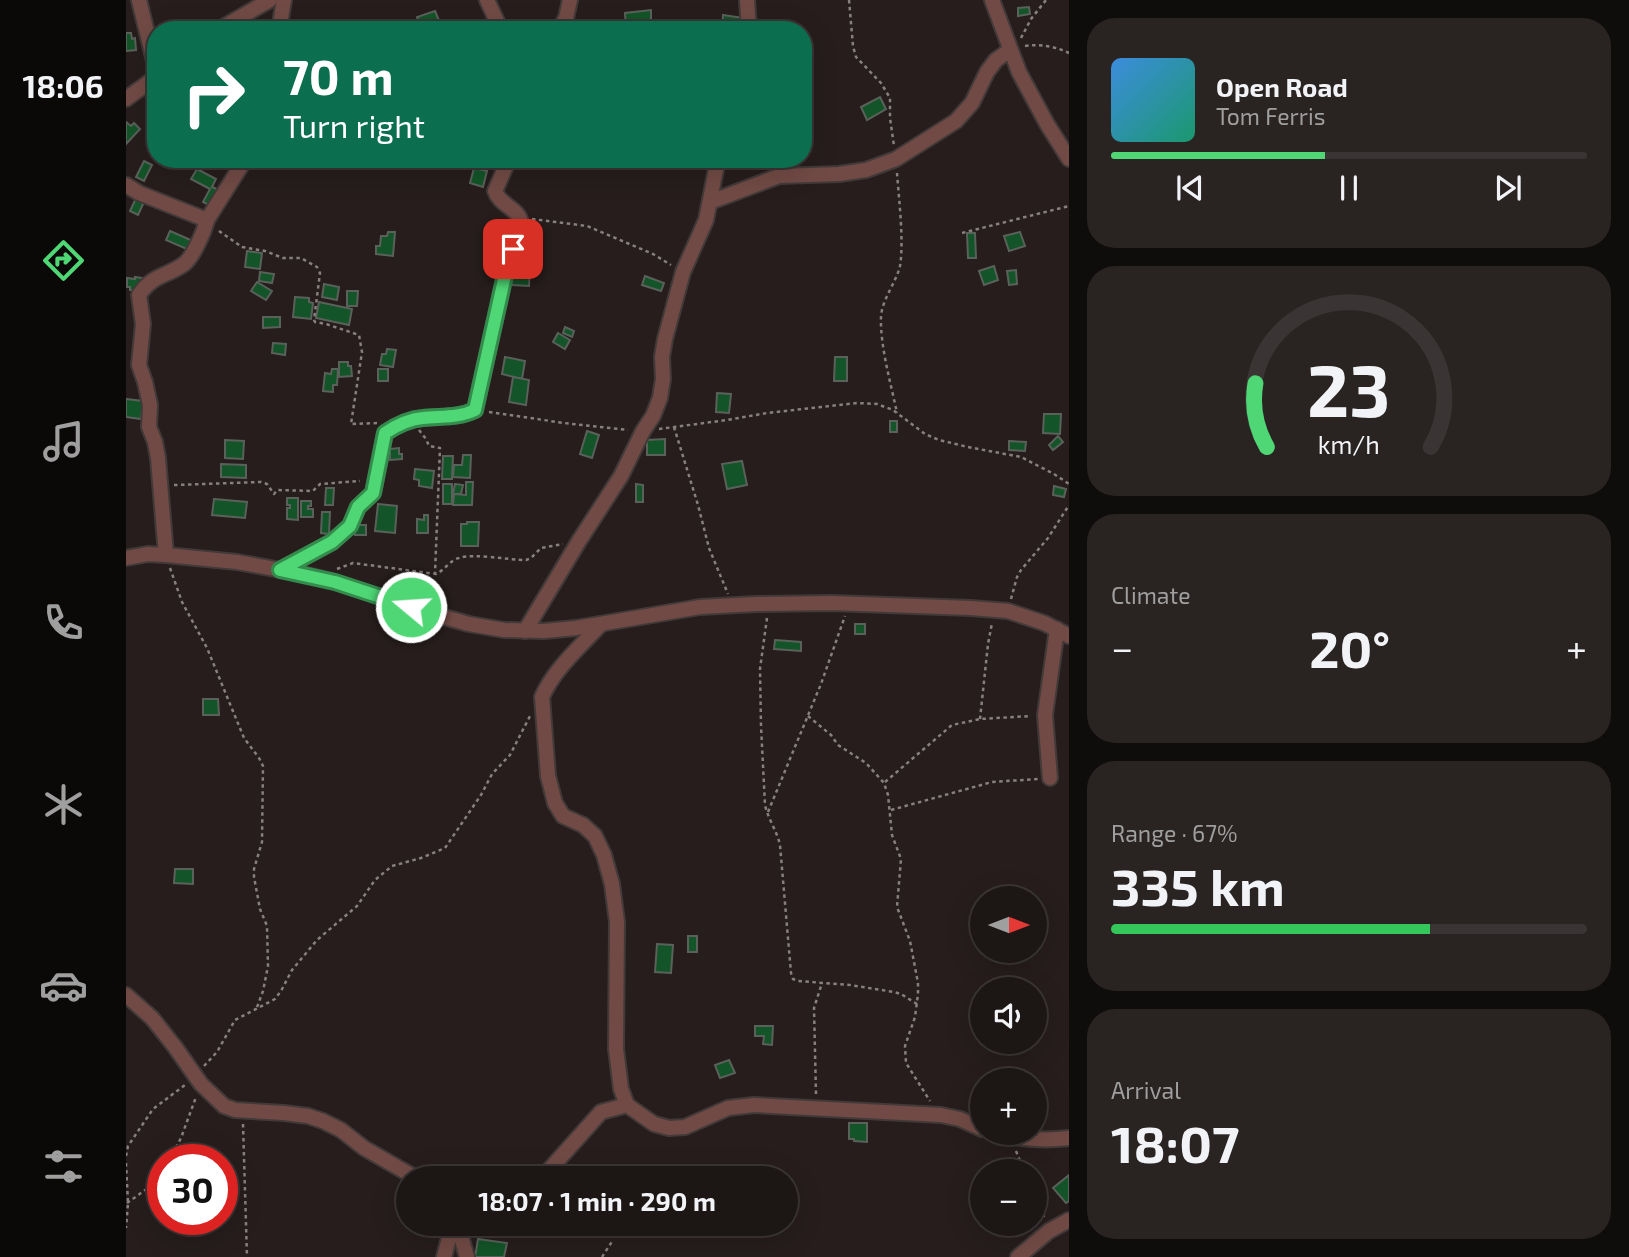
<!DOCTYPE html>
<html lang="en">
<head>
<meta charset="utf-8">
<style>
  :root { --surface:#1c1615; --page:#292322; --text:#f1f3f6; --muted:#a09fa0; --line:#3a3534; --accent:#4fd675 }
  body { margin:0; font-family:"Exo 2",sans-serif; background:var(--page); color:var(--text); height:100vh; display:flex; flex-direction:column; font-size:26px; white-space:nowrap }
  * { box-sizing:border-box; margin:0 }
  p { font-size:23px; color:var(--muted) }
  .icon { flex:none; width:38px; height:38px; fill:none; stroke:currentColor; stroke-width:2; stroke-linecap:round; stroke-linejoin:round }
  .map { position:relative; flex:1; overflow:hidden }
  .panel { display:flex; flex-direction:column; gap:18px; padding:18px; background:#0f0c0c; width:560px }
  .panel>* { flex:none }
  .banner { position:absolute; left:21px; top:21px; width:665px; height:147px; border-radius:28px; box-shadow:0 7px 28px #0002,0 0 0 2px var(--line); background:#0b6e4f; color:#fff; overflow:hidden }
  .needle { width:46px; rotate:90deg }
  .buttons { position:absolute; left:844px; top:886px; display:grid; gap:14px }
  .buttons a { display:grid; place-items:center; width:77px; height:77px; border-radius:50%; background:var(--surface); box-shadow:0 7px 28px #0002,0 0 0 2px var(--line); font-size:35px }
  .speed { position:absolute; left:21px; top:1144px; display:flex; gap:14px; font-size:35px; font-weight:700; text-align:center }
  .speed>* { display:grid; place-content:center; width:91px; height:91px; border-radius:50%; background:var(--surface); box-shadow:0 7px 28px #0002,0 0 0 2px var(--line); line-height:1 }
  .speed .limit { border:10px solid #d22; background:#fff; color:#111 }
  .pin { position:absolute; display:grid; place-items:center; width:60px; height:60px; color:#fff; margin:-30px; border-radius:14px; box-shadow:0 4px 10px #0006 }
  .me { position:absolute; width:77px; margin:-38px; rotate:288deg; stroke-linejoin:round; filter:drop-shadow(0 0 5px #0008) }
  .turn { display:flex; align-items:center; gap:24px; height:147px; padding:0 21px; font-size:32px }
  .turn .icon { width:91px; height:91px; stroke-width:2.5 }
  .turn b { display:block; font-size:49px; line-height:60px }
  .big { font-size:52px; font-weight:700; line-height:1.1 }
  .panel .card { flex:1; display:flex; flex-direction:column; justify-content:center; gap:10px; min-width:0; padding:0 24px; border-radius:28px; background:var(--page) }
  .panel .dial { align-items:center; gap:0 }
  .dial svg { height:182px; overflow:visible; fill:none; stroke:var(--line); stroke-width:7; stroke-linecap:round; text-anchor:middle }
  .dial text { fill:var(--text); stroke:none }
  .song { display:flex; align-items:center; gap:21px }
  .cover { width:84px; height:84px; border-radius:10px; background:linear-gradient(135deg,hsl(210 70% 55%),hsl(160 70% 35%)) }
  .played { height:7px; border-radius:4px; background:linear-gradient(90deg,var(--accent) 45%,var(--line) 45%) }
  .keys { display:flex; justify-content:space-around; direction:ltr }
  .heat { display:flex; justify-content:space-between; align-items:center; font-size:38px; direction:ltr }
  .charge { height:10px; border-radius:5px; background:linear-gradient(90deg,#34c759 67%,var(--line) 0) }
  .trip { position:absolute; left:270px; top:1166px; width:402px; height:70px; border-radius:35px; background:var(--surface); box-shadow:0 7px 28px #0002,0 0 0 2px var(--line); font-weight:700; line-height:70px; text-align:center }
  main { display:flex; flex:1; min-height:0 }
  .tab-bar { display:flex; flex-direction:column; width:126px; justify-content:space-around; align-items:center; background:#0b0908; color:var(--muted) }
  .tab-bar .icon { width:49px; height:49px }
  .tab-bar .current { color:var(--accent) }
  .tab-bar b { font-size:32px; color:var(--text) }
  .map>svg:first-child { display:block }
  .building { fill:#135428; stroke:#5a615b; stroke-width:2 }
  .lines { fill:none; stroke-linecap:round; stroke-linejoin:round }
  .minor-casing { stroke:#423a39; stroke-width:18 }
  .path { stroke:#87807f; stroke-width:2.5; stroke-dasharray:3.5 3.5; stroke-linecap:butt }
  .minor { stroke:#714a45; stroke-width:14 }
  .route-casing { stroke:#338b4c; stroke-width:18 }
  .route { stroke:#4fd675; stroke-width:12 }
</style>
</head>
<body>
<main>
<nav class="tab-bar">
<b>18:06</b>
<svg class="icon current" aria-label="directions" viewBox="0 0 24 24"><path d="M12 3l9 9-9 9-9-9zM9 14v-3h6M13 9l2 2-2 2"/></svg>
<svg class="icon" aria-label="music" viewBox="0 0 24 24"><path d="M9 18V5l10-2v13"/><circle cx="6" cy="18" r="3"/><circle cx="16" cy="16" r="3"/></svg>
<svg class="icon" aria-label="phone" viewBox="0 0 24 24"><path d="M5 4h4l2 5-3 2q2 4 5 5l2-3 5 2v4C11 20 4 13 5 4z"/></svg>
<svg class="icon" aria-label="climate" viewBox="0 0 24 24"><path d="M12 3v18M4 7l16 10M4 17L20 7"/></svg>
<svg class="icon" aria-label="car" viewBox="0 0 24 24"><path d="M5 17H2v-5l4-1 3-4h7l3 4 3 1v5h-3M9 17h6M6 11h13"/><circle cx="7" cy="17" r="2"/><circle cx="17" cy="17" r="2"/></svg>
<svg class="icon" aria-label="filters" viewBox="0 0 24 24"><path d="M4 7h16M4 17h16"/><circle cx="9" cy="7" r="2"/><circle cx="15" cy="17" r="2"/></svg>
</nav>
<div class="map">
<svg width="943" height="1257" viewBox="0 0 943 1257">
  <rect width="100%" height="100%" fill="#261d1c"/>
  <g class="building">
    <polygon points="903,7 904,14 892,16 892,8"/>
    <polygon points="525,10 525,22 530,21 531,30 500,30 499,13"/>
    <polygon points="309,11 315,25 302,30 296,30 291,17"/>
    <polygon points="597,15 618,18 617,30 596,30"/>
    <polygon points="352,23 355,30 335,30"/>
    <polygon points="0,33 5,33 6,39 9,38 10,50 0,51"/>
    <polygon points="754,97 760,109 741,120 735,107"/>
    <polygon points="0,122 5,126 8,123 14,129 0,144"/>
    <polygon points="18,161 26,165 18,181 10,177"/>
    <polygon points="348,168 361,171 357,187 344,183"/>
    <polygon points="71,169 90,179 86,187 93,190 85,206 77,202 84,189 65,179"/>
    <polygon points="10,198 18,202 12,215 4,211"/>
    <polygon points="44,231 67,241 63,250 40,240"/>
    <polygon points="262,232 269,232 267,256 250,254 250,246 254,246 255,236 261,236"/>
    <polygon points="894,232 899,246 883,251 878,236"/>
    <polygon points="841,233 849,233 850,258 842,258"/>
    <polygon points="121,251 136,253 134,269 119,267"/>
    <polygon points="387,265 404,266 403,286 386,285"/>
    <polygon points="868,266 872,280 858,285 853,271"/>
    <polygon points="890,270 891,284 883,285 881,271"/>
    <polygon points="134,272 148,274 146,283 133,281"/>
    <polygon points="519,276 538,283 535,291 516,285"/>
    <polygon points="9,277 17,278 16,287 11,290 4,290 4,287 1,287 1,278 9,279"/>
    <polygon points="131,282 146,291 140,300 125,291"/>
    <polygon points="198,284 213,287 211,300 196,297"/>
    <polygon points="221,291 232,291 231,306 221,306"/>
    <polygon points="169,297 183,298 183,302 187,303 185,319 167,317"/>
    <polygon points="193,302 226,309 223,325 190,318"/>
    <polygon points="137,317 154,317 154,327 137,328"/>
    <polygon points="439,327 448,331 446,337 437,333"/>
    <polygon points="432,333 444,340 439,349 427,342"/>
    <polygon points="147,343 160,344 159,355 146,353"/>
    <polygon points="261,349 270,350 267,367 254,365 256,354 260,354"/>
    <polygon points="379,357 399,361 396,379 376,374"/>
    <polygon points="709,357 721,357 721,381 708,381"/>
    <polygon points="213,362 222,362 222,366 225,366 226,376 213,377"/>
    <polygon points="206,369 212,369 211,385 207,385 207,392 197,391 199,373 205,374"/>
    <rect x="252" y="369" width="10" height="12"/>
    <polygon points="387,377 403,380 400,405 383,402"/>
    <polygon points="591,393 605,394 603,413 590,412"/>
    <polygon points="0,399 17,401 15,419 0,417"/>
    <polygon points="918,414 935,414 934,434 917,433"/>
    <rect x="764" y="421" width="7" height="11"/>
    <polygon points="461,431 473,435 466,458 454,454"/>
    <polygon points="932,436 937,442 927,450 923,445"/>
    <polygon points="539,439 539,455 521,455 521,440"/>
    <polygon points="99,440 118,441 117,459 99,458"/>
    <polygon points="883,441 900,442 899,451 883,450"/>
    <polygon points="273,448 273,454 276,454 276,459 264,460 264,449"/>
    <polygon points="337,455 345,455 344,478 327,477 328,465 336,465"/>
    <polygon points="317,456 327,456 326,479 316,479"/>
    <polygon points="616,461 621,485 601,489 596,464"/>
    <polygon points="95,464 120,465 120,478 95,477"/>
    <polygon points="289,469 308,471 306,488 293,486 293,480 288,479"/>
    <polygon points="340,482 347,482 346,505 327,505 328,494 340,495"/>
    <rect x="317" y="484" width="9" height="20"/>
    <polygon points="329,484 337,485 335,494 327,494"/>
    <polygon points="510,484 517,485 517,502 510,502"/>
    <polygon points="928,486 940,489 938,497 927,495"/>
    <polygon points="200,488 208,488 207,505 199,505"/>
    <polygon points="161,498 172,498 172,520 161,519 161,508 164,508 164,505 161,505"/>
    <polygon points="88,499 121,502 119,518 86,515"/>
    <polygon points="175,501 185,501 185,506 182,506 182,509 187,509 187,517 175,517"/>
    <polygon points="252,504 271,506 269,533 249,531"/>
    <polygon points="196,512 204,512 203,534 195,533"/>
    <polygon points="298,515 302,515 302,533 291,533 291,519 298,520"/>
    <polygon points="341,522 353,522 352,546 335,546 335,524 341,524"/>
    <rect x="229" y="525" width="11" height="10"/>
    <rect x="729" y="624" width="10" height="10"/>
    <polygon points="649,640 675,642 675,651 648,649"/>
    <polygon points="77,699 92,699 93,715 77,715"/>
    <polygon points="49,869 67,869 67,884 48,883"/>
    <rect x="562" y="936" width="9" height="16"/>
    <polygon points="531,944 547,945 545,973 529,972"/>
    <polygon points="629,1026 647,1026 646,1045 637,1044 638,1036 629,1036"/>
    <polygon points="603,1060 609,1073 594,1078 589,1065"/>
    <polygon points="723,1123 741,1123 741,1142 728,1141 728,1139 723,1139"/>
    <polygon points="943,1175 943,1201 940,1203 927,1188"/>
    <polygon points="352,1239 381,1243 378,1257 349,1257"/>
  </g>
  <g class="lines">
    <defs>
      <g id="minor">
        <polyline points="13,0 30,69"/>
        <polyline points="361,0 375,30"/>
        <polyline points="621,0 623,30"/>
        <polyline points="866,0 893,72 921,124 943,159"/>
        <polyline points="92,30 144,0"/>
        <polyline points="153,30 158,0"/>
        <polyline points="433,30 440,18 444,0"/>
        <polyline points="0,99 30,77"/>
        <polyline points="0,185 13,193 81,220"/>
        <polyline points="584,202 653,176 713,174 740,170 770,159 830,121 846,103 861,72 870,60 884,50"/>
        <path d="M40,555l-8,-97 -3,-16 -6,-15 1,-22 -5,-23 -6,-17 4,-41 -4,-29c14,-21 27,-18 45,-31 9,-7 20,-32 23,-44l34,-54 3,-7"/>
        <polyline points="0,558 22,554 40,555 111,562 177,574 209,582 311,615 343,624 378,630 418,631 450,628 574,607 630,604 706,603 845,608 882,611 918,623 943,636"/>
        <path d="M154,570l52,-28 18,-16 8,-19 15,-14 12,-60c11,-8 25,-14 38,-15 18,-2 36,0 52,-8l30,-135 16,-52c-2,-15 -21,-17 -26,-32l14,-32"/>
        <path d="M474,625c-20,22 -46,44 -58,72l6,79 7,27 8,13 20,9 12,11 9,19 8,29 5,38 -1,127 5,40 6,16 27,19 15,4 16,-1 43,-19 26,-3 187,10 19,4 22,10"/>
        <polyline points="399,631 453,541 495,476 517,431 527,416 534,398 537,379 536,357 539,339 557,272 580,220 592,159"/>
        <polyline points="924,778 919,715 931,629"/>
        <polyline points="0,995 26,1018 49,1047 75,1084 98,1106 109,1110 158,1113 182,1116 197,1121 215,1130 238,1148 290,1178"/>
        <path d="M867,1132c25,7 51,9 76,6"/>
        <polyline points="416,1178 475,1112 501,1105"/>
        <polyline points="331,1223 341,1257"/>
        <polyline points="318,1257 327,1223"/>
        <polyline points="892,1257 923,1231 943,1220"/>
      </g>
    </defs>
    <use href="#minor" class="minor-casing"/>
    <g class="path">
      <polyline points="723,0 727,46 730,57 755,83 764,98 764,118 768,146"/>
      <polyline points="895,38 905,19 920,0"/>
      <path d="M899,46c16,-2 29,0 44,7"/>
      <path d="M771,173c2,27 7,68 3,93 -4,17 -18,33 -19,51 -1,29 10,67 16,96"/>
      <polyline points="406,219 461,226 527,254 545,265"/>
      <polyline points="93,231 116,247 139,251 157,258 175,258 191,267 194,273 188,320 189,322 200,324 233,335 236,352 225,424 251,423"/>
      <polyline points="836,233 943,206"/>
      <polyline points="363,412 438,423 502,430"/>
      <polyline points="548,427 572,505 583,548 602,594"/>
      <polyline points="533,429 601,420 641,413 731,403 751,404 767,410 799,434 813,440 842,447 895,457 928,474 943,484"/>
      <polyline points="293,430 300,439 303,446 314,448 309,573"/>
      <polyline points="48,485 135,482 141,484 148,494 151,490 187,491 194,484 234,481"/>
      <polyline points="44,568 56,602 81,648 118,738 133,758 137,766 136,842 128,869 128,877 134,909 141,926 142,966 137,991 130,1010"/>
      <path d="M211,569l16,-6 83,11c9,-4 14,-14 23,-16 15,-5 49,2 67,2l5,-2 10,-10 22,-4"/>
      <polyline points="885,599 891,577 895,570 922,538 943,505"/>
      <path d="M641,618l-7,51 1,57 4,79c3,14 12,26 15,40l11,128 2,6 5,2 52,4 44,7 7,2 16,10"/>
      <polyline points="682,716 705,735 712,745 740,763 758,783 762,795 766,835 775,859 771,907 784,941 792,983 792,994 789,1017 779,1046 780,1063 804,1101"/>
      <polyline points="854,719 862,644 866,623"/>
      <polyline points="759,782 826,725 854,719 905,716"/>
      <polyline points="765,810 866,782 912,779"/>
      <polyline points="642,812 695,684 719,616"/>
      <polyline points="78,1066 91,1052 109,1020 149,999 155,991 166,970 191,940 231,906 249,880 266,866 295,858 319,848 355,795 366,774 384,755 404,716"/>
      <polyline points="690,1094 688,1008 696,983"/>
      <polyline points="117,1124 121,1257"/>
      <polyline points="890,1151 898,1171"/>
      <polyline points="0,1156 2,1146 27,1109 59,1085"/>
      <polyline points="43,1160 55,1138 70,1097"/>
      <polyline points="0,1163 2,1203 0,1228"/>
      <polyline points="908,1195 918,1217"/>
      <polyline points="1,1203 22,1188 37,1170"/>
      <polyline points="476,1257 487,1240"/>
    </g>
    <use href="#minor" class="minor"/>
  </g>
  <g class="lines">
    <defs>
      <path id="route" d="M285,607l-76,-25 -55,-12 52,-28 18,-16 8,-19 15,-14 12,-60c12,-8 25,-14 38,-15 18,-2 36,0 52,-8l30,-135 8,-26"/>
    </defs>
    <use href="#route" class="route-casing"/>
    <use href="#route" class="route"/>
  </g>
</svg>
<div class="buttons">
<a><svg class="needle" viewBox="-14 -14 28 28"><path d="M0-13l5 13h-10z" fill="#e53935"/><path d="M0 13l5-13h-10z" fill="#a09fa0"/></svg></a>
<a><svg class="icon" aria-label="sound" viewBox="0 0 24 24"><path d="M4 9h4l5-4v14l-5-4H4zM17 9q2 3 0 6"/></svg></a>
<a>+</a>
<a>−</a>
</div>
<div class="speed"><div class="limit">30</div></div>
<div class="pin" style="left:387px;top:249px;background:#d93025"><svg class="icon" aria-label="arrive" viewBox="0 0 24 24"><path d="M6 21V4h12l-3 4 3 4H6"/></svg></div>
<svg class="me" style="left:285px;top:607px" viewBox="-20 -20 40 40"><circle r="17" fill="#4fd675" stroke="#fff" stroke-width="3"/><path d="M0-11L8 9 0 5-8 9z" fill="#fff"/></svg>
<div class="trip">18:07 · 1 min · 290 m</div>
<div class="banner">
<div class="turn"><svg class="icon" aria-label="right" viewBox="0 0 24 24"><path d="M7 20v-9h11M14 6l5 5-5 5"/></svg><div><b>70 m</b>Turn right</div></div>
</div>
</div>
<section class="panel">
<div class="card">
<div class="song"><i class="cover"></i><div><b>Open Road</b><p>Tom Ferris</p></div></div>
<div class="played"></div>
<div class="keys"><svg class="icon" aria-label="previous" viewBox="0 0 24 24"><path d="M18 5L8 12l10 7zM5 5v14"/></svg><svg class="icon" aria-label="pause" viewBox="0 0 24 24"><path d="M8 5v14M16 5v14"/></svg><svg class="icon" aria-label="next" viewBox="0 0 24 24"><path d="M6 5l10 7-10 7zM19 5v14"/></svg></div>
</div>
<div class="card dial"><svg viewBox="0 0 100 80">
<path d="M14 69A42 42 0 1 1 86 69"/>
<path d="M14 69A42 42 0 0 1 9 41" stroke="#4fd675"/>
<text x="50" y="56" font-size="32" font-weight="700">23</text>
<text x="50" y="72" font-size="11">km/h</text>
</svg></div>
<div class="card"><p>Climate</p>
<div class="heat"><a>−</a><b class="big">20°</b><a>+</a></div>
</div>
<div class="card"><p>Range · 67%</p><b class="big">335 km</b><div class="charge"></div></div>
<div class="card"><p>Arrival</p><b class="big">18:07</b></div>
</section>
</main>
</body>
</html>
